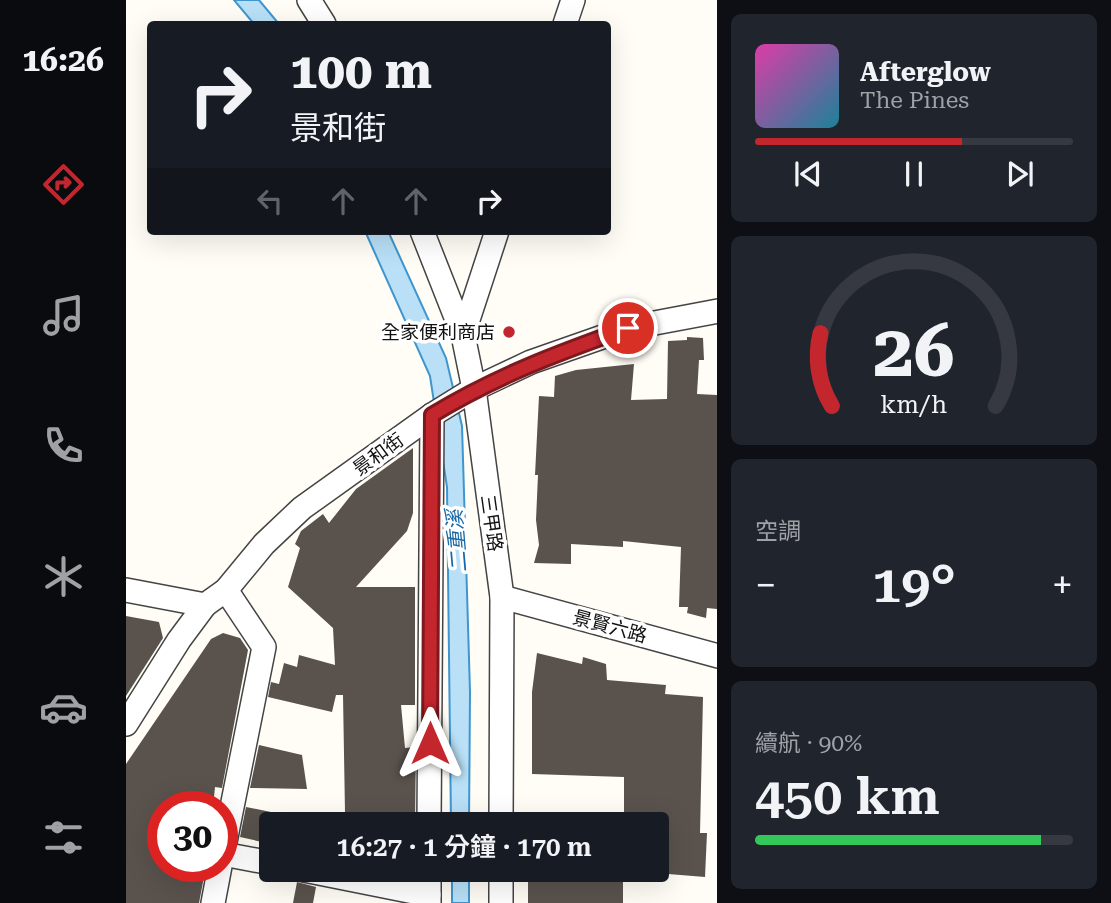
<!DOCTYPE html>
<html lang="zh-TW">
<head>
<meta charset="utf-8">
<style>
  :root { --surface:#171b24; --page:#20242c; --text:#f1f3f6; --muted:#9ea1a6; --line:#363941; --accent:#c4262e }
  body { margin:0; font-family:"Roboto Serif","Noto Sans TC",serif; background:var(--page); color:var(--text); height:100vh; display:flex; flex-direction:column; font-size:26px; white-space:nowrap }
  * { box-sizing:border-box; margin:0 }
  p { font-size:23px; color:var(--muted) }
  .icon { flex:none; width:38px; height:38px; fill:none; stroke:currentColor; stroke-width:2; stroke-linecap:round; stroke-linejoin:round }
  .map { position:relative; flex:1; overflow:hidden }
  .panel { display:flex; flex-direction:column; gap:14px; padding:14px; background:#0d0f14; width:394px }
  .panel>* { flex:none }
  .hud { position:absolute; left:21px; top:21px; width:464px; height:214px; border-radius:7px; box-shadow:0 7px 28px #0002; background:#171b24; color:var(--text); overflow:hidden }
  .speed { position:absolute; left:21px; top:791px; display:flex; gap:14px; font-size:35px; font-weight:700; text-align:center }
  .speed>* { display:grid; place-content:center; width:91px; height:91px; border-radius:50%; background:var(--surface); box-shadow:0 7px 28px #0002; line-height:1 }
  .speed .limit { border:10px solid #d22; background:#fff; color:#111 }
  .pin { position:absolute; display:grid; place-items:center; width:60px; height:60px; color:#fff; margin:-30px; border:4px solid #fff; border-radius:50%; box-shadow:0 2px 7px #0007 }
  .me { position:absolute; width:77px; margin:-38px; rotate:0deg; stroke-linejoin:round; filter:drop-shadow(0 0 5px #0008) }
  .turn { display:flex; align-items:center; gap:24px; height:147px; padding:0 28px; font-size:32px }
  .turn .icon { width:91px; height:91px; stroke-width:2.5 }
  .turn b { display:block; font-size:49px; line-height:60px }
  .lanes { display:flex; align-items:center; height:66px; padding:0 28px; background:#0003; justify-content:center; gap:35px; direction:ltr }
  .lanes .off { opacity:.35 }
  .big { font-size:52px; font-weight:600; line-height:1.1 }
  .panel .widget { flex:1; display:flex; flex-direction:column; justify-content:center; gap:10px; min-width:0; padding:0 24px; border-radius:10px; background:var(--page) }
  .panel .dial { align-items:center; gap:0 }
  .dial svg { height:182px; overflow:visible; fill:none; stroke:var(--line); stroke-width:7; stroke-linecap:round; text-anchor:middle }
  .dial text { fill:var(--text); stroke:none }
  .song { display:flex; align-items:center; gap:21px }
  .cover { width:84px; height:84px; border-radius:10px; background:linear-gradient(135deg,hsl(320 70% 55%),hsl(190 70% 35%)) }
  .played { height:7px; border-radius:4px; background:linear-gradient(90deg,var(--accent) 65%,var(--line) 65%) }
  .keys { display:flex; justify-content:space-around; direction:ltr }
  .heat { display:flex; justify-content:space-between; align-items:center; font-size:38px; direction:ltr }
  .charge { height:10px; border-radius:5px; background:linear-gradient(90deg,#34c759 90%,var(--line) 0) }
  .trip { position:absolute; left:133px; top:812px; width:410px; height:70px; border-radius:7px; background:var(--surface); box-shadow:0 7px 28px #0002; font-weight:600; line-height:70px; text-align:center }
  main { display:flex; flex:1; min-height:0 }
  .dock { display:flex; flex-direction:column; width:126px; justify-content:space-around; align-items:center; background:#090b0e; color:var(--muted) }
  .dock .icon { width:49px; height:49px }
  .dock .active { color:var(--accent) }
  .dock b { font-size:32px; color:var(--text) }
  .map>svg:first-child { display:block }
  .water { fill:#b9e0f7; stroke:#3f96cf; stroke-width:2 }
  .building { fill:#5a524d }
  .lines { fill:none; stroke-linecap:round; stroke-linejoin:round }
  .minor-casing { stroke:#444; stroke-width:26 }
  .minor { stroke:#fff; stroke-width:23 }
  .route-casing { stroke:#7f191e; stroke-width:18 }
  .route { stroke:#c4262e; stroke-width:12 }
  .poi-dot { fill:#c4262e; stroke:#fff; stroke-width:2.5 }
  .labels { text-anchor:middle; stroke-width:7; stroke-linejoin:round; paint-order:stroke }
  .poi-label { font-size:19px; fill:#111; stroke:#fff; text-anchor:end }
  .street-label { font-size:19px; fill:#111; stroke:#fff }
  .water-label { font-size:21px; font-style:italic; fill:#1768a6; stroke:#fff }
</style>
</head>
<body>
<main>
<nav class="dock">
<b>16:26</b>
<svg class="icon active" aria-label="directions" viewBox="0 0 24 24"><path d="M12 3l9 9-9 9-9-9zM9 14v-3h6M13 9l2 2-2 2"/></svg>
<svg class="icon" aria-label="music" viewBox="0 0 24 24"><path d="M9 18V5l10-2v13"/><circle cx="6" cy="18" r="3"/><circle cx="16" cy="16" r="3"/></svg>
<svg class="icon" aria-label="phone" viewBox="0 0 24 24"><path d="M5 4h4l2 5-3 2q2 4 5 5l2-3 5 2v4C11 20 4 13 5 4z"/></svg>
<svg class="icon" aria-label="climate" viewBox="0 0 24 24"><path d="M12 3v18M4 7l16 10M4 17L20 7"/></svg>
<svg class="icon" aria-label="car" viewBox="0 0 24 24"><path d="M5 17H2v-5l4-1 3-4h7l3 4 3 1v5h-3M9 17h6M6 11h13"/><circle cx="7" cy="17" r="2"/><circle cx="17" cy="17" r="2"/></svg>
<svg class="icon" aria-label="filters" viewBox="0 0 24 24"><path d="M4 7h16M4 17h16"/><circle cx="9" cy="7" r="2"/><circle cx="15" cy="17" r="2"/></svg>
</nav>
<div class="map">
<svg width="592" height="903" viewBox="0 0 592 903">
  <rect width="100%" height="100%" fill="#fffdf5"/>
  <g class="water">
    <polygon points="108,0 133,0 153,24 128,24"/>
    <polygon points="239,231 262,231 320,358 336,426 344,692 343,824 325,824 321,487 304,376"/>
    <rect x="326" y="870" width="17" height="33"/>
  </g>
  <g class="building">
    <polygon points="561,337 577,338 578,360 573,360 571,394 592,395 592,609 581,608 580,618 561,613 562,607 553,607 555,547 497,541 497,547 445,544 445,564 408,563 413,545 410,520 412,475 409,475 413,396 428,397 429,376 450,370 508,364 505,400 541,399 542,341 561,340"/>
    <polygon points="287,448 287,513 281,531 230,587 289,587 289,705 275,705 279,748 290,747 289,824 228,824 227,813 219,812 217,695 210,695 206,712 142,697 145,682 153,684 158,663 171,667 173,655 209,665 207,628 162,587 174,548 169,544 175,531 197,514 203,523 230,489"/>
    <polygon points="0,616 33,622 37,638 0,696"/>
    <polygon points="97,633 114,638 122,650 96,788 89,787 87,807 37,807 37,866 80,866 73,903 0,903 0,764 85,639"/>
    <polygon points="411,653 456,664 457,657 480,664 481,680 540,685 539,694 577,697 574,833 581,833 579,877 530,873 530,824 498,824 498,777 406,774 406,692"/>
    <polygon points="133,745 176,755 181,789 124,788"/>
    <polygon points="120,807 145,812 145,844 114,837"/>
    <polygon points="402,870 497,873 497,903 402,903"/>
    <polygon points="171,882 190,887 187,903 167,903"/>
  </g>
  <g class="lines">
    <defs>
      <g id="minor">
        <polyline points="183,0 198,24"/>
        <polyline points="439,24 447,0"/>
        <polyline points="296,231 337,335 348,389 376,597 375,824"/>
        <polyline points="337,335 371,231"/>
        <polyline points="0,590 79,605"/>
        <polyline points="376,597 592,656"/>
        <polyline points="0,724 53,640 79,605 100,590 138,544 176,508 306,415 348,389 405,362 502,328 592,311"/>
        <polyline points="303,824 306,415"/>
        <polyline points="97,854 145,863"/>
        <polyline points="96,857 138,647 100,590"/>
        <polyline points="178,870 303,895"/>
        <polyline points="87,903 94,866"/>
        <polyline points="303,903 303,870"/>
        <polyline points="375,903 375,870"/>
      </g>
    </defs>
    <use href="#minor" class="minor-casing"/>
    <use href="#minor" class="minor"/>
  </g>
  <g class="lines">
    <defs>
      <path id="route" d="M304,743l2,-328c64,-39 126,-62 196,-87"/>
    </defs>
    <use href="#route" class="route-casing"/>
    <use href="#route" class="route"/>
  </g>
  <circle class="poi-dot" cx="383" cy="332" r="7"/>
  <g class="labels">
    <g class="poi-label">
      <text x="369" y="339">全家便利商店</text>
    </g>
    <g class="street-label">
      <text transform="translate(252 454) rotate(-36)" y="7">景和街</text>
      <text transform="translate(366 523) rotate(82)" y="7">三甲路</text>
      <text transform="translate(484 626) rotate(15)" y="7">景賢六路</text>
    </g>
    <g class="water-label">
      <text transform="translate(331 541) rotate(-95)" y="7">二重溪</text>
    </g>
  </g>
</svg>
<div class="speed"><div class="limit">30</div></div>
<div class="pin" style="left:502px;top:328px;background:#d93025"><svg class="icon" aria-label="arrive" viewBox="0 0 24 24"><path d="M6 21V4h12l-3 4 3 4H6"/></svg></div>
<svg class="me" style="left:304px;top:743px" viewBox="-20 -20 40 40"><path d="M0-17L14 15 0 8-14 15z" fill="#c4262e" stroke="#fff" stroke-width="4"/></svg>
<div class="trip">16:27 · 1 分鐘 · 170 m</div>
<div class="hud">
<div class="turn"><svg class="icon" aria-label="right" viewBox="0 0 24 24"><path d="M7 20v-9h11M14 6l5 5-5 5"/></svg><div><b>100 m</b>景和街</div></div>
<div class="lanes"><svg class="icon off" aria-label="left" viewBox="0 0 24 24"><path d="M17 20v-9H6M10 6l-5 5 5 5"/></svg><svg class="icon off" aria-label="ahead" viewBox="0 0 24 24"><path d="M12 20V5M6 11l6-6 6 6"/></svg><svg class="icon off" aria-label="ahead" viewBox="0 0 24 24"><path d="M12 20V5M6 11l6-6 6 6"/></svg><svg class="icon" aria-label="right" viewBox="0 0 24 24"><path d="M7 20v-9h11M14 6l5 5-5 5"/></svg></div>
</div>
</div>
<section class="panel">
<div class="widget">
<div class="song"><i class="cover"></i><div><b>Afterglow</b><p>The Pines</p></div></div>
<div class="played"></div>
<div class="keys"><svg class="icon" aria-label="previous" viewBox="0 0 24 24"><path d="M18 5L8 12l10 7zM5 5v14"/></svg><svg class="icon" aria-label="pause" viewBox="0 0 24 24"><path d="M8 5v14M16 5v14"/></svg><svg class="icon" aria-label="next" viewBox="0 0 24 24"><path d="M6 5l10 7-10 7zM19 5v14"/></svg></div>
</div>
<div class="widget dial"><svg viewBox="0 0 100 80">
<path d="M14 69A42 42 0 1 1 86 69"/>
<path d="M14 69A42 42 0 0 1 9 37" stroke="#c4262e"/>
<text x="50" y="56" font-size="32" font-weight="700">26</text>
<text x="50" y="72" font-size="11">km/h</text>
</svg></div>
<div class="widget"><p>空調</p>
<div class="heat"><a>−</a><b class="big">19°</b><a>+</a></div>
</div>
<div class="widget"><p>續航 · 90%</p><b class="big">450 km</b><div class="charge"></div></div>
</section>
</main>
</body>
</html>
